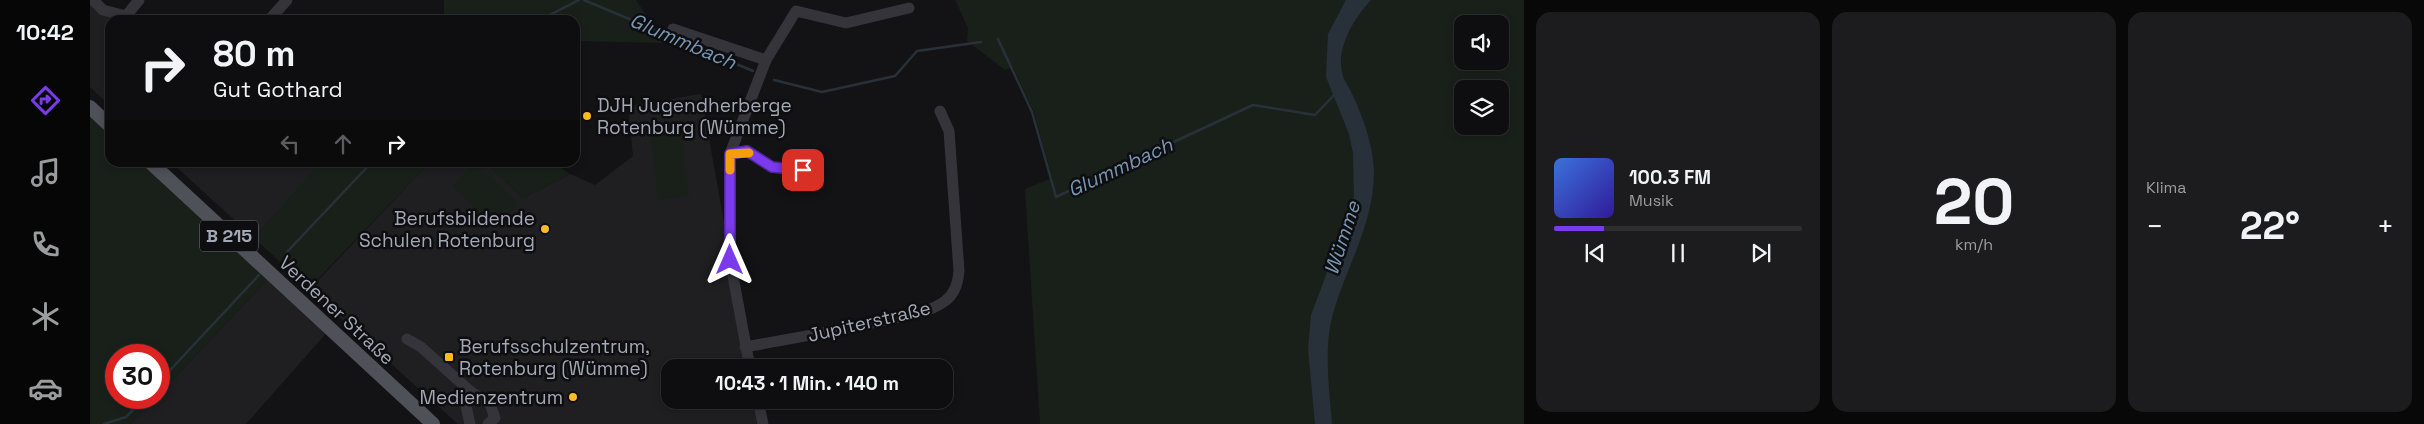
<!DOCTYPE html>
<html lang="de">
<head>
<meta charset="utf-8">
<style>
  :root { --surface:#0e0e10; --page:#1c1c1e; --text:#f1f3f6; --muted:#9b9c9f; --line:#2e2e30; --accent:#7c3aed }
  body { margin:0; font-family:"Space Grotesk",sans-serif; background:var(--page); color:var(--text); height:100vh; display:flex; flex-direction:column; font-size:19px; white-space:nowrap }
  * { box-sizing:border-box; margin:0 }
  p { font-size:16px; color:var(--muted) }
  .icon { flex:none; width:28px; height:28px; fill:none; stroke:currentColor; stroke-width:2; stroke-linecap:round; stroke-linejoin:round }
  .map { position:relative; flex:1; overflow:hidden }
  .details { display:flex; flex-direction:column; gap:12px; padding:12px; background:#080809; width:900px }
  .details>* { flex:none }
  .guide { position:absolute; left:15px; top:15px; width:475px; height:152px; border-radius:15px; box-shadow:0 2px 8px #0003,0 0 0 1px var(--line); background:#0e0e10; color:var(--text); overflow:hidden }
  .buttons { position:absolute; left:1364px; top:15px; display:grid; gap:10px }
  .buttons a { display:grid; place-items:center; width:55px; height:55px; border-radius:10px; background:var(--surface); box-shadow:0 2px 8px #0003,0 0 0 1px var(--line); font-size:25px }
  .speed { position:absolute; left:15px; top:344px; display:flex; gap:10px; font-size:25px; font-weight:700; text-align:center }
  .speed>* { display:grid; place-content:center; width:65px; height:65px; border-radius:50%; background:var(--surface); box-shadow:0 2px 8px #0003,0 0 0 1px var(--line); line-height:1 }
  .speed .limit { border:8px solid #d22; background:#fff; color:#111 }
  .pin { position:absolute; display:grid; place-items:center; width:42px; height:42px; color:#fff; margin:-21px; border-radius:10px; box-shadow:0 2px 8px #0006 }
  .me { position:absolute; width:55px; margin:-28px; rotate:0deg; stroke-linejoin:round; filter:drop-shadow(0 0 4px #0008) }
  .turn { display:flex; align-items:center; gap:18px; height:105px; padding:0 25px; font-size:22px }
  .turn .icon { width:65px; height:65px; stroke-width:2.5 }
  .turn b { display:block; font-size:35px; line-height:42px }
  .lanes { display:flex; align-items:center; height:48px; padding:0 25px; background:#0003; justify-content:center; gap:25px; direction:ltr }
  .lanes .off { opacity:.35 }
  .big { font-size:38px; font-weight:800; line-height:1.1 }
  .details .widget { flex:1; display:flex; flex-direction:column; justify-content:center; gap:8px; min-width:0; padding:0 18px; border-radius:15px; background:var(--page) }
  .details .dial { align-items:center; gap:0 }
  .dial b { font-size:65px; line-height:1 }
  .song { display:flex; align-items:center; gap:15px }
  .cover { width:60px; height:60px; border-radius:8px; background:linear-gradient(135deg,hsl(220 70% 55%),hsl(250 70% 35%)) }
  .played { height:5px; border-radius:2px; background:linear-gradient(90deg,var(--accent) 20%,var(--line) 20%) }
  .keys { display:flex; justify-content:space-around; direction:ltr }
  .heat { display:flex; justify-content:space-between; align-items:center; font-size:28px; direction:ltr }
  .details .tiles { flex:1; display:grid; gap:12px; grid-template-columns:repeat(3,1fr) }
  .trip { position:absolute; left:571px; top:359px; width:292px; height:50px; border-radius:15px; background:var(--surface); box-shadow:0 2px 8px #0003,0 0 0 1px var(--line); font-weight:800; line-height:50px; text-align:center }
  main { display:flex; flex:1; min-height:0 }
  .menu { display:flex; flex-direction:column; width:90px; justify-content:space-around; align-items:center; background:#060606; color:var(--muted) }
  .menu .icon { width:35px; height:35px }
  .menu .on { color:var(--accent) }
  .menu b { font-size:22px; color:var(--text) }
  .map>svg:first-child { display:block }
  .built { fill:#1f1f22 }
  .green { fill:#19201a; fill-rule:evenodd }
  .water { fill:#283139 }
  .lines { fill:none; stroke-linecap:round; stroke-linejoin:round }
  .stream { stroke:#283139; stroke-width:2.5 }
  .minor { stroke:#34343a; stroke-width:11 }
  .major { stroke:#4f5159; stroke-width:14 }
  .route-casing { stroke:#51269a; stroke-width:12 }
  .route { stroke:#7c3aed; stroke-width:9 }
  .slow { stroke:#f59e0b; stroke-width:9 }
  .poi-dot { fill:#fdbb23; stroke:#0e0e10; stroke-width:2 }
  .labels { text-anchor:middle; stroke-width:5; stroke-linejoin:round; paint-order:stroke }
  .shield { fill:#0e0e10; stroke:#767a84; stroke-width:1 }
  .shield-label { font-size:18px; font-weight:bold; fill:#a3a8b6 }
  .poi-label { font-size:19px; fill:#a3a8b6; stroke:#0e0e10; text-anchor:start }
  .street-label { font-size:19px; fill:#a3a8b6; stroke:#0e0e10 }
  .water-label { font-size:20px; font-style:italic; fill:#7896b4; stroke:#0e0e10 }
</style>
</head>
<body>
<main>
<nav class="menu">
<b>10:42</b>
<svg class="icon on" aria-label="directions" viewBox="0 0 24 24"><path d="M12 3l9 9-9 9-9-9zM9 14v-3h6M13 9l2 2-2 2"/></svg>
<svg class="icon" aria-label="music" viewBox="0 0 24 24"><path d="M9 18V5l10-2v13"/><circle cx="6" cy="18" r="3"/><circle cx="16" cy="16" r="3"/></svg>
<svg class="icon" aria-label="phone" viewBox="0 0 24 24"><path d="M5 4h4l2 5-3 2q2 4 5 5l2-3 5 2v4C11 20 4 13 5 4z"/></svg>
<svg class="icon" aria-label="climate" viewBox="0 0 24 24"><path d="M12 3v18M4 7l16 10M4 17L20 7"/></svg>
<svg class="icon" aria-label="car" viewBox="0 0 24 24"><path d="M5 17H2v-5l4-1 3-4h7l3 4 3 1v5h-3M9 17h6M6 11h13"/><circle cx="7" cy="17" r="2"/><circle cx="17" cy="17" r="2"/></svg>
</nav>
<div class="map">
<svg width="1434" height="424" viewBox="0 0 1434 424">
  <rect width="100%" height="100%" fill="#131315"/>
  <g class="built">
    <polygon points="0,1 24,20 20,20 20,106 0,87"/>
    <polygon points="611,94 660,367 580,368 580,400 668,400 673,424 368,424 219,290 339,163 396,163 433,198 480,174 505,185 543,156 538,106"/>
    <polygon points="82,163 231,163 164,238"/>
    <polygon points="182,275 240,329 156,424 40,424 65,398 69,398 69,394"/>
  </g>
  <g class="green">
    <polygon points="354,0 546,0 575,43 485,41 485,20 354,20"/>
    <path d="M865,0h569v424h-484l-15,-235 27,-11 -18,-66 -21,-45 -8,3 -38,-29 1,-13zM1372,24h38v37h-38zM1372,89h38v37h-38z"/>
    <polygon points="0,107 20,126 20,162 60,163 182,275 69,394 69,355 26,355 26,398 65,398 40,424 0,424"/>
    <polygon points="591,127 599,196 568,200 560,131"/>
    <polygon points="231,162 339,163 226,281 207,277 164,238"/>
    <polygon points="384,163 429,203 407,227 362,187"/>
    <polygon points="396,163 464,163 480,174 433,198"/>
  </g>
  <path class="water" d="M1256,0h25c-16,17 -35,47 -29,72 1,8 8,16 11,24 11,24 20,49 21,76 0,50 -26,92 -40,138 -11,36 -5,77 -2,114h-17l-7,-75 3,-34 37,-98 6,-21 -1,-43 -4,-19 -23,-57 2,-43z"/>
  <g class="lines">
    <g class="stream">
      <polyline points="494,0 663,71"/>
      <polyline points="450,20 489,0"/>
      <polyline points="908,39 942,112 966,197 1163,105 1225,115 1245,94"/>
      <polyline points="684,80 732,92 805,76 827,51 891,42"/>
      <polyline points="196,253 282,162"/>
      <polyline points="69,382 169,275"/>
      <polyline points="14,424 36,417 55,398"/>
    </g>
    <g class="minor">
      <polyline points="3,0 13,10 36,16 40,20"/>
      <polyline points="36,16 49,0"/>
      <polyline points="179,20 197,0"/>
      <polyline points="583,29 676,60"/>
      <polyline points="640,154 657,151 682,167 728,172"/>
      <polyline points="317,339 331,347 380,391 400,404 405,418 398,424"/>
      <path d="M655,347c49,-9 98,-17 146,-28 17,-4 40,-7 54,-18 10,-7 13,-18 14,-30l-10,-140 -9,-20"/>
      <polyline points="660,368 640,260 640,154 676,60 706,11 756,23 819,8"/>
      <polyline points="380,391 376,406 380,424"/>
      <polyline points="668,400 673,424"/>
    </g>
    <g class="major">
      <polyline points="0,107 20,126"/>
      <polyline points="60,162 343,424"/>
    </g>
  </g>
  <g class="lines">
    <defs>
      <polyline id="route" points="640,260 640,154 657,151 682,167 713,170"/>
    </defs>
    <use href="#route" class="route-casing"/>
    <use href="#route" class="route"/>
    <polyline class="slow" points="640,170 640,154 659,153"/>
  </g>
  <g class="poi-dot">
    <circle cx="497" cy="116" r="5"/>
    <circle cx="455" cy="229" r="5"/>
    <rect x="354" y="352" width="10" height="10" rx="2.5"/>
    <circle cx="483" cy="397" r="5"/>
  </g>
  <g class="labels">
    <rect class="shield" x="110" y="220.5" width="58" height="31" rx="4"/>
    <g class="shield-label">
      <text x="139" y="242">B 215</text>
    </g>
    <g class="poi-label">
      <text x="507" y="112">DJH Jugendherberge<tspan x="507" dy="22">Rotenburg (Wümme)</tspan></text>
      <text x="445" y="225" text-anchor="end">Berufsbildende<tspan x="445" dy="22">Schulen Rotenburg</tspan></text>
      <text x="369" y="353">Berufsschulzentrum,<tspan x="369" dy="22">Rotenburg (Wümme)</tspan></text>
      <text x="473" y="404" text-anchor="end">Medienzentrum</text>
    </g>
    <g class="street-label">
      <text transform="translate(247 310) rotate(43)" y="7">Verdener Straße</text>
      <text transform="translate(779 321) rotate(-13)" y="7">Jupiterstraße</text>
    </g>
    <g class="water-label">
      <text transform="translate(593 41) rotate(23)" y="7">Glummbach</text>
      <text transform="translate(1030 167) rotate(-25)" y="7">Glummbach</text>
      <text transform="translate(1252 238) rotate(-72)" y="7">Wümme</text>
    </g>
  </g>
</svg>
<div class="buttons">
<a><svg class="icon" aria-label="sound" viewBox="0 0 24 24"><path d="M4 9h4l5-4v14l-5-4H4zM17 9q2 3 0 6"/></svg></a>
<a><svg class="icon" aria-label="layers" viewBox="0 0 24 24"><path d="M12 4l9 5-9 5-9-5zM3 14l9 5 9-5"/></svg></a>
</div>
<div class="speed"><div class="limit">30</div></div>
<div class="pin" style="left:713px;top:170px;background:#d93025"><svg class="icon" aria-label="arrive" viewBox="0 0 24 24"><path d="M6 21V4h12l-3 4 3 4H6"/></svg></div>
<svg class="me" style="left:640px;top:260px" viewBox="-20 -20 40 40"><path d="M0-17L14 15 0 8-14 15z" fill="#7c3aed" stroke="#fff" stroke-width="4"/></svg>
<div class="trip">10:43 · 1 Min. · 140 m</div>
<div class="guide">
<div class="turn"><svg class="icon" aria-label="right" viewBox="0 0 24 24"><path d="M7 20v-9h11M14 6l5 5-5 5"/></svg><div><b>80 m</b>Gut Gothard</div></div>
<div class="lanes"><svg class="icon off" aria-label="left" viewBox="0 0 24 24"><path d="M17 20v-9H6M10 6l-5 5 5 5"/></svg><svg class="icon off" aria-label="ahead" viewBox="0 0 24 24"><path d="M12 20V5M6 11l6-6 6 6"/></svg><svg class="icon" aria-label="right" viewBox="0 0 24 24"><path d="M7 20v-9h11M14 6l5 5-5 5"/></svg></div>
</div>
</div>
<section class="details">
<div class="tiles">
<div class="widget">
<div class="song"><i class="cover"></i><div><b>100.3 FM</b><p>Musik</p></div></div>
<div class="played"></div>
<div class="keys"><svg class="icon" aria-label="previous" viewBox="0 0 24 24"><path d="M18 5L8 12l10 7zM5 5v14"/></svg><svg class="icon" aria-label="pause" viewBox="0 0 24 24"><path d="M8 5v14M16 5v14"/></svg><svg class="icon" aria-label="next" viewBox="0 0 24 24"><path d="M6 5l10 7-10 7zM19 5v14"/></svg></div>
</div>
<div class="widget dial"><b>20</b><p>km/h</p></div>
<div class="widget"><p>Klima</p>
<div class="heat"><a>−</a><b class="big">22°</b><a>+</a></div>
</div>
</div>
</section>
</main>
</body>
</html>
